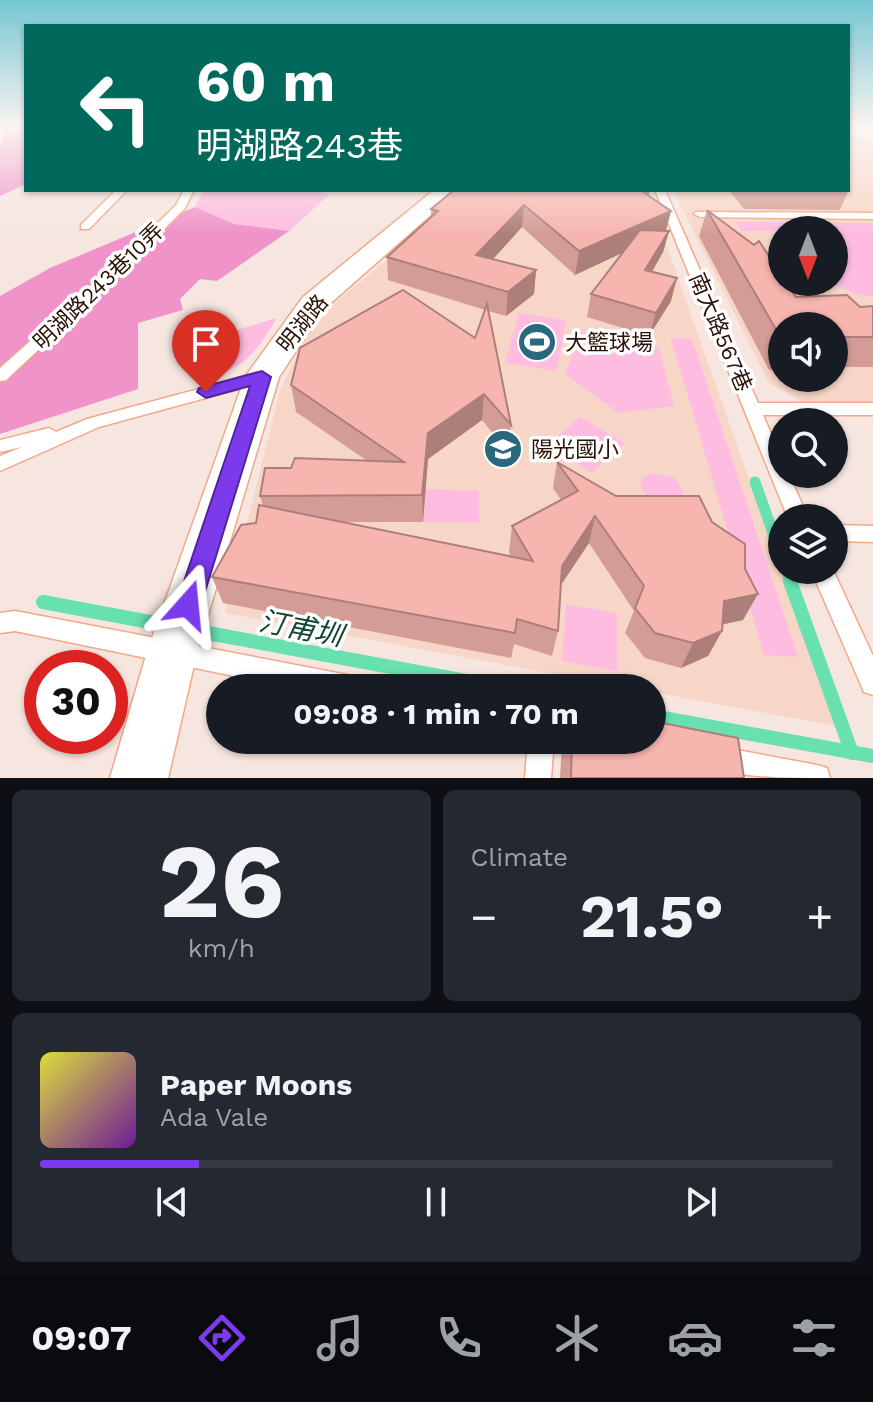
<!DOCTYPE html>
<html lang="en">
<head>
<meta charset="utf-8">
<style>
  :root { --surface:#171b24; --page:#242831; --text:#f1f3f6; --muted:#9ea1a6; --line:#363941; --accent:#7c3aed }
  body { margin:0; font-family:"Work Sans","Noto Sans TC",sans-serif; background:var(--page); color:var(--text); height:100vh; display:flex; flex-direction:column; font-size:30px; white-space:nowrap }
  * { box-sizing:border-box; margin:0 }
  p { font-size:26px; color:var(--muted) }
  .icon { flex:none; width:44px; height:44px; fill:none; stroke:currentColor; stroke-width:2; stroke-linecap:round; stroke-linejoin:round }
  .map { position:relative; height:778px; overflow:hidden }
  .side { display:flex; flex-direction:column; gap:12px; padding:12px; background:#0d0f14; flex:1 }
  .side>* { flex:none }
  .top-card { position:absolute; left:24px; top:24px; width:826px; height:168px; border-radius:0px; box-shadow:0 2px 6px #0004; background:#00695c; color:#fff; overflow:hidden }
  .needle { width:52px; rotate:180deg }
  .tools { position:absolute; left:768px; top:216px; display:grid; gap:16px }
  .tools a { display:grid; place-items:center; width:80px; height:80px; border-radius:50%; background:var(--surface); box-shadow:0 2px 6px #0004; font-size:40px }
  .speed { position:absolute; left:24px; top:650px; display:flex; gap:16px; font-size:40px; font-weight:700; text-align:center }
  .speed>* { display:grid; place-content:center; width:104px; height:104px; border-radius:50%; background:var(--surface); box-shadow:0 2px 6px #0004; line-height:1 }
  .speed .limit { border:12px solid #d22; background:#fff; color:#111 }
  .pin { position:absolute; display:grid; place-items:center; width:68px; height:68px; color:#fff; margin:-82px -34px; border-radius:50% 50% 50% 0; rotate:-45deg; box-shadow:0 0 8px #0007 }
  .pin .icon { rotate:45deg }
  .me { position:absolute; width:88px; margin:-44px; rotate:18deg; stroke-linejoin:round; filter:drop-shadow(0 0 6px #0008) }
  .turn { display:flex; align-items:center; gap:28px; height:168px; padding:0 40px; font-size:36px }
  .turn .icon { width:104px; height:104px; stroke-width:2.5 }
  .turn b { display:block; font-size:56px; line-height:68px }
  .big { font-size:60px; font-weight:700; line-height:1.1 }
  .side .card { flex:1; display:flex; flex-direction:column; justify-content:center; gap:12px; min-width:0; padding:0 28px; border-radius:12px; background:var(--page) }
  .side .dial { align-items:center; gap:0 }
  .dial b { font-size:104px; line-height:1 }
  .song { display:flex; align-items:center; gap:24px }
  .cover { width:96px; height:96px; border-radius:12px; background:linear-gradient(135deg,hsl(60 70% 55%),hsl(280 70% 35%)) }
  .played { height:8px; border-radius:4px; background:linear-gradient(90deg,var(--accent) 20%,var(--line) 20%) }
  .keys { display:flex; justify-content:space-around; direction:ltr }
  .heat { display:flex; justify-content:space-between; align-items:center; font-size:44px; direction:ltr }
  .side .tiles { flex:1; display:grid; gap:12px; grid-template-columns:1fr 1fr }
  .card:last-child { grid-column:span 2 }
  .trip { position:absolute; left:206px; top:674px; width:460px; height:80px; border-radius:40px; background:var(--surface); box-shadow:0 2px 6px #0004; font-weight:700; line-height:80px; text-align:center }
  .menu { display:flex; height:128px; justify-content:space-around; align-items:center; background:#090b0e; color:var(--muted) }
  .menu .icon { width:56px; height:56px }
  .menu .on { color:var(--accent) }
  .menu b { font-size:36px; color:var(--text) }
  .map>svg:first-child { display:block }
  .built { fill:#f8d6c7; fill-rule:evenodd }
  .green { fill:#fdbce0 }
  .forest { fill:#f093c9 }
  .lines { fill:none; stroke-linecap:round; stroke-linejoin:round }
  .stream-far1 { stroke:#68e0b0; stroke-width:11 }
  .stream { stroke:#68e0b0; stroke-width:14 }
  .service-casing { stroke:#f3a887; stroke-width:3 }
  .minor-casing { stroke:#f3a887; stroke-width:3 }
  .secondary-casing { stroke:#f3a887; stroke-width:3 }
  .service { fill:#fff; fill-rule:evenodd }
  .minor { fill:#fff; fill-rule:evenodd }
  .secondary { fill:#fff; fill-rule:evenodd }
  .wall { fill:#d49c96 }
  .shaded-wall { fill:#ad7f7a }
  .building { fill:#f7b5af; stroke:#ad7f7a; stroke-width:2 }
  .route { fill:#7c3aed; stroke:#51269a; stroke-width:2 }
  .labels { text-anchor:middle; stroke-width:7; stroke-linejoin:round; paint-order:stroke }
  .street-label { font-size:22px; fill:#2c1105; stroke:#fff }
  .poi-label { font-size:22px; fill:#2c1105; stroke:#fff; text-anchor:start }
  .near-water-label { font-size:28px; font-style:italic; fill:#124633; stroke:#fff }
</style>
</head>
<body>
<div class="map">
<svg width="873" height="778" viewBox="0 0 873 778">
  <rect width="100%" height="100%" fill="#f6e6df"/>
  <g class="built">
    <path d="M848,134l25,5v264l-71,-1 -33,-19 -96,-193h175zM782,230h52v52h-52zM782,326h52v52h-52z"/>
    <polygon points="647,190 836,726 652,692 652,688 630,688 225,613 280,390 305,339 330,307 435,220"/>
  </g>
  <g class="green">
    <polygon points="204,190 308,190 330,194 289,231 234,224 195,207"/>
    <polygon points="736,222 873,223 873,297 857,294 828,282 834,282 834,230 742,231"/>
    <polygon points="519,313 566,320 557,371 505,363"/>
    <path d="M277,318c-19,31 -28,47 -65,59l-24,-14 19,-10 -3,-13z"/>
    <polygon points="581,331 659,348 674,406 618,413 565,374"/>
    <polygon points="671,338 692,339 798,657 764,655"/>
    <polygon points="580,417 625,443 592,473 547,445"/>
    <polygon points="652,473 674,477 683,490 684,497 650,501 640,485 643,478"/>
    <polygon points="426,489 479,491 479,523 423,522"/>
    <polygon points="566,604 617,613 617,671 562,661"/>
  </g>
  <g class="forest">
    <polygon points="8,126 26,126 26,184 0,196 0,147"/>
    <polygon points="195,207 234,224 289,231 217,281 200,279 180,299 183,310 138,323 138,389 0,434 0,296 50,268"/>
  </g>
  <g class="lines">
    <g class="stream-far1">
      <polyline points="755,482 782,558"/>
      <polyline points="786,570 791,583"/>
    </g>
    <g class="stream">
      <polyline points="790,581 852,753"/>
      <polyline points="43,602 166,625"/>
      <polyline points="192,630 504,688"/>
      <polyline points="652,716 873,756"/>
    </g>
    <defs>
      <g id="service">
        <polygon points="116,190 127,190 89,229 81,229 81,225"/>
        <polygon points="184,190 194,190 185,208 122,272 6,380 0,381 0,368 114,266 176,205"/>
        <polygon points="655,190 665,190 758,403 873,403 873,415 763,415 782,459 782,474 789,474 808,518 788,518"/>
        <polygon points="696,212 873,213 873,219 700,217 694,214"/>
        <polygon points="262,372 270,377 268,381 99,427 0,471 0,456 22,447 0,452 0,440 49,428 56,432 87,419"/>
        <polygon points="834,525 873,526 873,542 834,541"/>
        <polygon points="811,570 833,570 873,656 873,695 864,692"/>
        <polygon points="15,611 353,676 362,679 365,688 293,688 15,631 0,633 0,613"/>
        <polygon points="528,740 554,740 551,778 525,778"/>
        <path d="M721,747l96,18 10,3 3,10c-38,0 -82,0 -118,-9l-4,-9 4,-9z"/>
      </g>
      <polygon id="minor" points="434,190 459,190 324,309 279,377 197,652 168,778 110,778 147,652 245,377 303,297"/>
      <polygon id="secondary" points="848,126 873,128 873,142 848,135"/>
    </defs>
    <use href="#service" class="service-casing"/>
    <use href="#minor" class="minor-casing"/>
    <use href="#secondary" class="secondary-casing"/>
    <use href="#service" class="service"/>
    <use href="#minor" class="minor"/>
    <use href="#secondary" class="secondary"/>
  </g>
  <g class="wall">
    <polygon points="848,182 851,185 840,210 744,209 729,190 848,190"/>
    <polygon points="649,196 671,211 666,231 669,231 663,252 652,272 671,301 649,336 587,317 591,294 623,252 575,275 522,227 493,259 536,270 534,294 506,316 488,311 511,425 508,452 482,420 428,459 423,522 344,522 511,556 509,552 512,526 561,500 553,488 557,462 743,620 723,624 722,631 708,656 681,668 645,658 625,633 634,611 589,543 561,585 558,631 552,656 514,644 511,658 223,603 212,577 256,523 263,506 260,496 291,468 366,460 296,412 291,385 475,338 485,310 388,280 387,257 431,218 431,209"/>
    <polygon points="707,210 796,297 860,307 873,306 873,367 834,367 834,326 782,326 782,371 769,370 699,236"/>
    <polygon points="562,740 652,740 744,778 560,778"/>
  </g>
  <g class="shaded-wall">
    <polygon points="626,190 650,190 648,198"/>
    <polygon points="524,205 522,227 475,279 476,255"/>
    <polygon points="671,211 665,233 575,275 579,251"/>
    <polygon points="669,231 663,252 640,292 645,270"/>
    <polygon points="536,270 534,294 506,316 508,292"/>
    <polygon points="677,278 671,301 649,336 656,313"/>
    <polygon points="484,394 482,420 428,459 423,522 422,495 428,433"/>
    <polygon points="595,516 589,543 556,592 562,566"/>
    <polygon points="758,594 743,620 711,627 724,601"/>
    <polygon points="722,631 708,656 681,668 693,643"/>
  </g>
  <g class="building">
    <polygon points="454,190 640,190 671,211 579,251 524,205 476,255 536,270 508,292 387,257 438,211 431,209"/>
    <polygon points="707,210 754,245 759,241 782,276 782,282 786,282 796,297 847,295 860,307 873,306 873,337 834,337 834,326 782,326 782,340"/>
    <polygon points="640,230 669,231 645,270 677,278 656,313 591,294"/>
    <polygon points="403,290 475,338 487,304 511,425 484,394 428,433 422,495 260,496 265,468 291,468 295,458 404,462 291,385 300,348"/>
    <polygon points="557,462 616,496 699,496 712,522 745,544 745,569 758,594 724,601 722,631 693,643 655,633 635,608 644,586 595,516 562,566 558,631 517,619 515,633 212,577 241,525 256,523 259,505 533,561 512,526 578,491"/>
    <polygon points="652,721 738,738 744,778 571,778 572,740 652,740"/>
  </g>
  <linearGradient id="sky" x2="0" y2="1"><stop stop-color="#75c6d2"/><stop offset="0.54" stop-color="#fbf4f1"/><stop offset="1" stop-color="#fbf4f1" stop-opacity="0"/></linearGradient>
  <rect width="873" height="235" fill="url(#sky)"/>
  <polygon class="route" points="262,371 271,377 201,605 197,613 188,616 179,613 176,605 250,386 206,398 197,392 199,388"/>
  <defs>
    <symbol id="stadium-disc" viewBox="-11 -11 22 22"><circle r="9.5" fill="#2a687e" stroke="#fff"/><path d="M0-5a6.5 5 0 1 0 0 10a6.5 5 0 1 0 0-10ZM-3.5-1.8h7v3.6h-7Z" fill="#fff"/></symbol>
    <symbol id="school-disc" viewBox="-11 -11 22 22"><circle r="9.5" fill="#2a687e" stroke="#fff"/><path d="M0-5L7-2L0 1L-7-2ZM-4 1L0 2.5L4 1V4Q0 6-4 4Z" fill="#fff"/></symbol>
  </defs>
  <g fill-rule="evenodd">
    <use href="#stadium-disc" x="515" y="320" width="44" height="44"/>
    <use href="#school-disc" x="481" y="427" width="44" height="44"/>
  </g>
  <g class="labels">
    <g class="street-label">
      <text transform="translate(98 286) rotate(-44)" y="8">明湖路243巷10弄</text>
      <text transform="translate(302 323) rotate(-51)" y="8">明湖路</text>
      <text transform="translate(721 332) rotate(67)" y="8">南大路567巷</text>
    </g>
    <g class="poi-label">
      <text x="565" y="350">大籃球場</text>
      <text x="531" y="457">陽光國小</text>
    </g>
    <g class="near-water-label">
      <text transform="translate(301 628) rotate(11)" y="10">汀甫圳</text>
    </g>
  </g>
</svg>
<div class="tools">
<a><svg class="needle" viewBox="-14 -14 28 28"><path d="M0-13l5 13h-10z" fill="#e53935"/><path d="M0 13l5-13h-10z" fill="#9ea1a6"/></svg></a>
<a><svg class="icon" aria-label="sound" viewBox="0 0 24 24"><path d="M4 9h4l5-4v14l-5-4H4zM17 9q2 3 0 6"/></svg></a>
<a><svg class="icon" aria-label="search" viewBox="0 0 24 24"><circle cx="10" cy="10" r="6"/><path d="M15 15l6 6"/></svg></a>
<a><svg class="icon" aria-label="layers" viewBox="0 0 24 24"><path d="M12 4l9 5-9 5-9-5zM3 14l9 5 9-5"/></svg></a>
</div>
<div class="speed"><div class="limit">30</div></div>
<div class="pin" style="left:206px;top:392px;background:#d93025"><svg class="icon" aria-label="arrive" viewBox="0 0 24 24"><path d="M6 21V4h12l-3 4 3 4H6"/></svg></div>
<svg class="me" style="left:188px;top:605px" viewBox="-20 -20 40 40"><path d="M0-17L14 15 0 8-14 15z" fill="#7c3aed" stroke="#fff" stroke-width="4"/></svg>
<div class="trip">09:08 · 1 min · 70 m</div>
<div class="top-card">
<div class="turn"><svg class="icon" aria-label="left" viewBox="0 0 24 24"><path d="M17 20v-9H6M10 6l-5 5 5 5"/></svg><div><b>60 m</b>明湖路243巷</div></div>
</div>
</div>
<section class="side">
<div class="tiles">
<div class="card dial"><b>26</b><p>km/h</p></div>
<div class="card"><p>Climate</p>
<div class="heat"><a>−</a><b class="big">21.5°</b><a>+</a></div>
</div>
<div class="card">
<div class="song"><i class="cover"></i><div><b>Paper Moons</b><p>Ada Vale</p></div></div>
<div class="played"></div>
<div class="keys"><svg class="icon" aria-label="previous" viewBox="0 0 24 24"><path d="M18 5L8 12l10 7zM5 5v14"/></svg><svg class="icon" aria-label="pause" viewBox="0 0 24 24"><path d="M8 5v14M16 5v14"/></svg><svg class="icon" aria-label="next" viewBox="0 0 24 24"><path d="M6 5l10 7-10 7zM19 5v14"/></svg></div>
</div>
</div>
</section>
<nav class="menu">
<b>09:07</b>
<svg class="icon on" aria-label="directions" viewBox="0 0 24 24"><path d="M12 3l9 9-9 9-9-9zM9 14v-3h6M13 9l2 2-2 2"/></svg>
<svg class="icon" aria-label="music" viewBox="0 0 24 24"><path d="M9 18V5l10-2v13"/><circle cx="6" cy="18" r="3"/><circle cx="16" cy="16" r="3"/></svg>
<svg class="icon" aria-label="phone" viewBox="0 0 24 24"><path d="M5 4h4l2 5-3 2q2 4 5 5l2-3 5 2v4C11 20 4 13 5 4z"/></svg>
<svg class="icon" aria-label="climate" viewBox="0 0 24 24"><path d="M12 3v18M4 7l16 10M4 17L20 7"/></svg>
<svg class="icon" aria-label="car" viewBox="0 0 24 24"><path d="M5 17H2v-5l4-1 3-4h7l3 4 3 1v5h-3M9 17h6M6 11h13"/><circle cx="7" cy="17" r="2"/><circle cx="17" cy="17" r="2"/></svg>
<svg class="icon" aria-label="filters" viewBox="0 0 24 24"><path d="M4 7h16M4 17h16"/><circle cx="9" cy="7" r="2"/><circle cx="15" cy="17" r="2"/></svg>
</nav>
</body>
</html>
